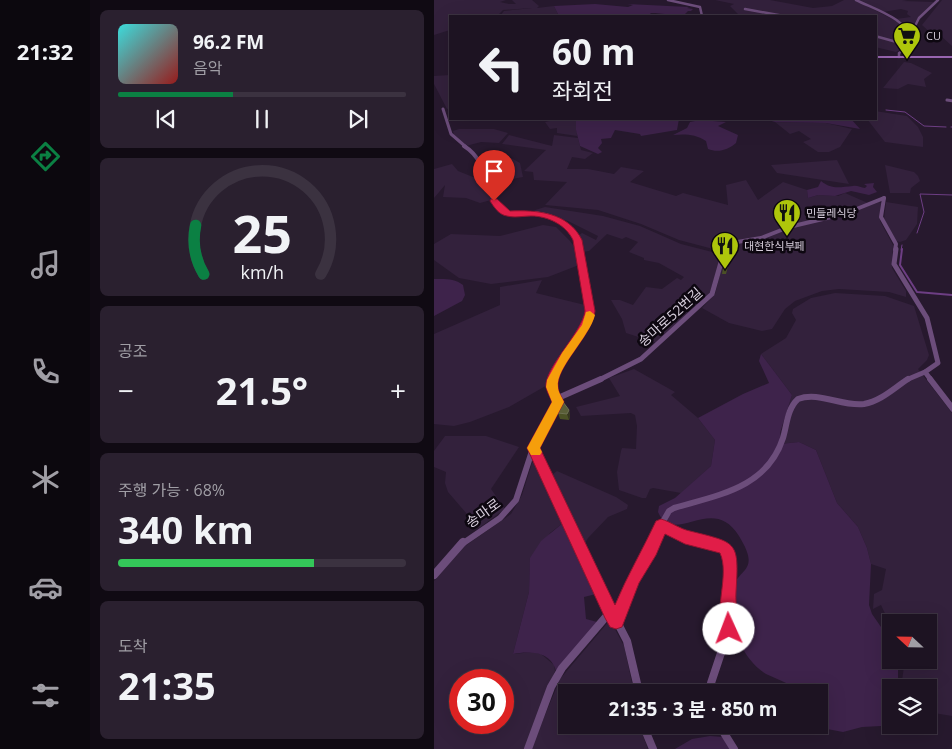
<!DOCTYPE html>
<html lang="ko">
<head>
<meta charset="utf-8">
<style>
  :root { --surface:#1d1322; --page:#2a202f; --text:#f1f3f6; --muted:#a09ea5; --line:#3b3240; --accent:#0b8043 }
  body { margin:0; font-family:"Open Sans","Noto Sans KR",sans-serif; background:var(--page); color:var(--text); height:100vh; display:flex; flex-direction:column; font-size:19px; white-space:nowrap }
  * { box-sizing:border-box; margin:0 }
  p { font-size:16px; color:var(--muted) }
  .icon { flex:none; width:28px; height:28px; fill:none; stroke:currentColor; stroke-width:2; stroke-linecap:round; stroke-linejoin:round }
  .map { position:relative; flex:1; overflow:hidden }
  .side { display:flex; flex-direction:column; gap:10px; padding:10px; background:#100a13; width:344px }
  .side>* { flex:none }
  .top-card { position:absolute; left:15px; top:15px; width:428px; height:105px; border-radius:0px; box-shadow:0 5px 20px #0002,0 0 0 1px var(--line); background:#1d1322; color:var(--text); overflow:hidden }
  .needle { width:32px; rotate:292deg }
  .controls { position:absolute; left:448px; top:614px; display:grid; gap:10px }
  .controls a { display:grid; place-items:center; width:55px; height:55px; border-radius:0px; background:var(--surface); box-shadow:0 5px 20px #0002,0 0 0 1px var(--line); font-size:25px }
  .speed { position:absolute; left:15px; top:669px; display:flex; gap:10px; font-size:25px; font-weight:700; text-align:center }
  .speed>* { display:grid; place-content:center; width:65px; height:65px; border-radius:50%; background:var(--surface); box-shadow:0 5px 20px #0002,0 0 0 1px var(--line); line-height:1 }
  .speed .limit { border:8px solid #d22; background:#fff; color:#111 }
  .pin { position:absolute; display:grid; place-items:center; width:42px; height:42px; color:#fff; margin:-51px -21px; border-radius:50% 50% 50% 0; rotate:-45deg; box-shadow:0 0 5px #0007 }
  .pin .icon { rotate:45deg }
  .me { position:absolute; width:55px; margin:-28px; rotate:358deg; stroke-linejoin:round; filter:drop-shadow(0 0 4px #0008) }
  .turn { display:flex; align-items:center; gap:18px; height:105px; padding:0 20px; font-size:22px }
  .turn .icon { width:65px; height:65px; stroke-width:2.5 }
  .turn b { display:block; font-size:35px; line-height:42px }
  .big { font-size:38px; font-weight:700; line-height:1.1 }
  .side .card { flex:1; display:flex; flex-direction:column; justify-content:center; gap:8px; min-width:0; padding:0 18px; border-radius:8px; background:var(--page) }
  .side .dial { align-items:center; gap:0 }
  .dial svg { height:130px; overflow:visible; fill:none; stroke:var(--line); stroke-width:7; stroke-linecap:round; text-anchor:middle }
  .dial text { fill:var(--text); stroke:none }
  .song { display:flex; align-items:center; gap:15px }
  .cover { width:60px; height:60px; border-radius:8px; background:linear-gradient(135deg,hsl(180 70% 55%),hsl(0 70% 35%)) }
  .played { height:5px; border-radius:2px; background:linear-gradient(90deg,var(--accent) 40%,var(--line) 40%) }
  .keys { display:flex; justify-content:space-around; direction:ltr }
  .heat { display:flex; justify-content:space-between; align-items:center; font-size:28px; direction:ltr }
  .charge { height:8px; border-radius:4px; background:linear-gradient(90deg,#34c759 68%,var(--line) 0) }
  .trip { position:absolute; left:124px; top:684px; width:270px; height:50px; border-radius:0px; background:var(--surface); box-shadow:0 5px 20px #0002,0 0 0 1px var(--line); font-weight:700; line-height:50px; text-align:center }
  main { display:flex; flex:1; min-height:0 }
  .dock { display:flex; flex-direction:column; width:90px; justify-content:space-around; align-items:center; background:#0c080e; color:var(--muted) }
  .dock .icon { width:35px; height:35px }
  .dock .on { color:var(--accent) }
  .dock b { font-size:22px; color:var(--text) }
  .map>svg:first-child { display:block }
  .built { fill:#33213c; fill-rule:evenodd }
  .green { fill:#3e234b }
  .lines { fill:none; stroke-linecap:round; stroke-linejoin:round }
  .stream-far1 { stroke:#6d3e84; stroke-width:1 }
  .stream { stroke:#6d3e84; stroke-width:2 }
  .street-far5 { stroke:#6c4d7b; stroke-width:2.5 }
  .street-far4 { stroke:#6c4d7b; stroke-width:3 }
  .street-far3 { stroke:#6c4d7b; stroke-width:4 }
  .street-far2 { stroke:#6c4d7b; stroke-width:5 }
  .street-far1 { stroke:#6c4d7b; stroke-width:6 }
  .street { stroke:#6c4d7b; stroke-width:8 }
  .secondary { fill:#9865b0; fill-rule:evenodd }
  .wall { fill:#4b5125 }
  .shaded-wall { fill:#363520 }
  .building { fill:#5a5f38; stroke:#6d7052 }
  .route { fill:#e11d48; stroke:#92132f }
  .slow { fill:#f59e0b }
  .labels { text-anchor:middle; stroke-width:5; stroke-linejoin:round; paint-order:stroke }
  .far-poi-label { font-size:11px; fill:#d7cedc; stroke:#0d0710; text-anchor:start }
  .street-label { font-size:14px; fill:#d7cedc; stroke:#0d0710 }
</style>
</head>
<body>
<main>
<nav class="dock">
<b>21:32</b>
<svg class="icon on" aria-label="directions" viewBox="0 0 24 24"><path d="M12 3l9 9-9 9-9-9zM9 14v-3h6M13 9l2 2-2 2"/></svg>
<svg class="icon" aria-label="music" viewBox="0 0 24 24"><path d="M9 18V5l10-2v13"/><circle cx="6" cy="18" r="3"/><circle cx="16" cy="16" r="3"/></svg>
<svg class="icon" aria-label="phone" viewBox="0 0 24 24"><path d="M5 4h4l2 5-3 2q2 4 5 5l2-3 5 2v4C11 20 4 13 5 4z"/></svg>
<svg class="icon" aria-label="climate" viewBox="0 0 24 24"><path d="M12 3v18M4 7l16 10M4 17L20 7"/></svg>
<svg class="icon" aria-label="car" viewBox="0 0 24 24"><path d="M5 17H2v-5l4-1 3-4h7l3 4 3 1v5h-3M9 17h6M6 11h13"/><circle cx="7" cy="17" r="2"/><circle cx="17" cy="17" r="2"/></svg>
<svg class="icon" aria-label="filters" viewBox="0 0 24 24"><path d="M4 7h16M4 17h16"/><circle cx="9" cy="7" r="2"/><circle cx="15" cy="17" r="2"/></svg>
</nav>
<section class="side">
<div class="card">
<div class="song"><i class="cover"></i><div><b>96.2 FM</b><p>음악</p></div></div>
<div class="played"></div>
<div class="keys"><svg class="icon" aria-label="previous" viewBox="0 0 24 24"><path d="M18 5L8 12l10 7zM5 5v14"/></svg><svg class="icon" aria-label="pause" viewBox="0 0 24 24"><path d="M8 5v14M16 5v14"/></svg><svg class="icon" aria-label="next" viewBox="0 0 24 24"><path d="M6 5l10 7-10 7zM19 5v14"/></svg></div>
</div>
<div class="card dial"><svg viewBox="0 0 100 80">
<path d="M14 69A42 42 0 1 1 86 69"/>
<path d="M14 69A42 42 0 0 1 9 39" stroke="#0b8043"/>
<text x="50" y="56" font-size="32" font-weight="700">25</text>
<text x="50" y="72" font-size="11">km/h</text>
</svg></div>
<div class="card"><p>공조</p>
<div class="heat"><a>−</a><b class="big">21.5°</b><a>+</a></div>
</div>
<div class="card"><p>주행 가능 · 68%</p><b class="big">340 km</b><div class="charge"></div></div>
<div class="card"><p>도착</p><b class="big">21:35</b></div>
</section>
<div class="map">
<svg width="519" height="749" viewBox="0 0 519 749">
  <rect width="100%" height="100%" fill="#27192e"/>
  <g class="built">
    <polygon points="0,0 72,0 66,2 75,4 82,4 78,0 98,0 105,6 103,8 120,6 125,16 66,16 70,11 98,8 69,10 63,16 16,16 16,30 0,35"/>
    <polygon points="281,0 336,0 379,8 398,6 410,0 421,0 472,26 480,42 462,52 441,47 441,16 306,16 296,6 300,4"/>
    <polygon points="423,0 474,0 468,1 500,2 477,27 462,19 477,17 473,14 474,11 467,9 449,12"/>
    <polygon points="508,0 518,0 518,46 507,36 499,35 488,25"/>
    <polygon points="470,62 477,63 498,73 490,79 492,87 474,84 464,89 449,88"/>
    <polygon points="16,75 16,108 13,109 0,84 0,76"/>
    <polygon points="441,111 473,116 484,127 489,137 489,147 451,142 433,119 441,119"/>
    <polygon points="125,119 142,119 143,136 123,133 123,128 116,129 111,122"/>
    <polygon points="341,122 392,123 418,129 406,147 395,152 384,152 369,142 377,139 365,131 356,134"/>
    <polygon points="25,129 60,129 74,133 65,143 47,142 32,146 20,136 19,131"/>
    <polygon points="75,135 118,146 120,135 144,138 147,150 159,153 151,159 138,157 133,169 154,169 180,174 187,167 210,171 196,182 242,196 249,193 294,205 292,185 312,180 324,200 349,182 373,190 374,198 384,195 404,196 411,193 436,204 408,214 352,227 325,237 300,240 289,250 283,250 245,240 207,224 164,210 111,205 133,182 100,180 99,172 90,171 112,150 68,144"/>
    <polygon points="67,158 77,158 86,163 89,177 57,183 47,161"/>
    <polygon points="403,160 415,184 343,173 337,165"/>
    <polygon points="18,164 24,171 39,177 49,175 57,200 46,203 32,198 9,197 11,185 0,198 0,169"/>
    <polygon points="451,165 480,172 484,176 486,181 477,188 476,193 456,193"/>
    <polygon points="445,202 447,203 446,221 459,245 458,268 472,291 472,297 455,292 405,289 388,291 361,301 351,309 338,329 328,331 295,323 268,308 281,294 289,263 299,244 333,238 358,227 411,215"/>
    <polygon points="452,202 484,207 483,224 472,240 466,242 462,241 450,219"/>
    <polygon points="111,207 169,216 206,226 247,244 286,254 288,255 275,295 223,343 192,333 188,319 177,300 186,300 199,305 212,287 228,289 243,278 247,280 250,277 225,263 210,260 210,258 195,252 204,242 192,237 188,239 173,234 155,251 148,252 144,236 148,233 162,240 164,236 134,221 98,211"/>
    <polygon points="109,225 122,227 136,241 144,252 145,265 114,277 57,284 25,278 0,260 0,244 17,234 66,236"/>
    <polygon points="108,280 102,293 151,305 153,314 150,326 123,365 115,384 75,407 36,422 20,426 0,424 0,334 66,305 66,287"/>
    <polygon points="401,293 451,296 480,306 495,355 493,360 484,369 518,413 518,716 494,712 494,688 467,687 471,660 494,660 494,622 456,622 456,624 447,605 439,609 440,594 448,590 452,569 437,564 433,548 424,527 403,503 382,450 365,442 346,444 344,441 358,395 327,354 352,338 362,320 358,313 359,309 377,298"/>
    <polygon points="200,369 241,392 237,395 264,418 281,440 277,466 247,493 219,488 216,489 212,498 208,498 185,490 183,472 187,451 188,448 202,449 203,426 201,415 197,413 147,416 142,407 186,396 175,378"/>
    <polygon points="11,436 52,436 85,447 57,489 71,509 45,528 14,492 11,483 12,472 0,467 0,451"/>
    <path d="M101,461l28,62 -13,10 -20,31 -1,28 -16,62 20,-2 8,2 13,11 1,6 -31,78h-90v-168l31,-35 46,-32 11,-19 10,-32zM26,680h43v42h-43z"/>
    <polygon points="123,471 182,497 194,505 193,509 174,517 154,538 149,547 118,479 118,475"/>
    <polygon points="176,620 190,646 200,692 132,692 132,725 205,725 214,749 97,749 126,679"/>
  </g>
  <g class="green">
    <polygon points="161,4 194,7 199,5 193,4 255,7 253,8 259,9 257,11 261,11 254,11 249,16 221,13 217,13 214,16 125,16 120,6"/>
    <polygon points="142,119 245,119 243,130 207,136 206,134 181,130 177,138 167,139 168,143 164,148 168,152 164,154 146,146 142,130"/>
    <polygon points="298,119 417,119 426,129 392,123 341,122 331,119 299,121"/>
    <path d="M266,120l26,2 -8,4 20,9 -2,8c-8,7 -18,10 -28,6l-2,-8c-11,-7 -21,-7 -33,-6l14,-7 3,-6z"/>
    <path d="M387,181c11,9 19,6 32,5 4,-1 8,2 12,2l2,-2 -3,-2 10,-1 -1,4 4,5 -8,3 -18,-4 -16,5 -17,-1 -10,3 -1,-8 11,-3z"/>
    <path d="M0,279c11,0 20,-1 29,6l2,10 -3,6 -28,15z"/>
    <path d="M327,354l31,41 -12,38v11l19,-2 17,8 21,53 21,24 9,21 4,16 -2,41 3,9 18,26v20h8v27l-8,1v32l-9,6 -19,1 -19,5 -16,-3 -8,-7v-30c-18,0 -20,-3 -35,-10 -6,-3 -12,-5 -18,-8 -25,-16 -38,-51 -34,-81 3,-27 31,-18 7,-57 -27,-44 -65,12 -81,-24l1,-6 16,-8 36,-32 4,-26 -17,-22 45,-24 26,-11 -10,-22z"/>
    <path d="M129,523l33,71 -12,3 2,22 11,3 -41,49c-5,-20 -27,-20 -43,-17l16,-62 1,-34 11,-17z"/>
    <polygon points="276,736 289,737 298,749 241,749 258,739"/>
  </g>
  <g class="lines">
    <g class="stream-far1">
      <polyline points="452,110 471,112 490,126 512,127"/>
      <polyline points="517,127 519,127"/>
      <polyline points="483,233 490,212 486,194 519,195"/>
      <polyline points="467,250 468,245"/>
    </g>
    <polyline class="stream" points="468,249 466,265 483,292 519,295"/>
    <g class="street-far5">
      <polyline points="234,0 266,7 268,16"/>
      <path d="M422,0c23,11 49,18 60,43l-17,10v4"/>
      <polyline points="311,9 350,16"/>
      <polyline points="475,28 481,26 485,18 504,0"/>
      <polyline points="441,36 477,46"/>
    </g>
    <g class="street-far4">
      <polyline points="513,100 519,101"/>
      <polyline points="9,109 17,134 32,147"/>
    </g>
    <g class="street-far3">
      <path d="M30,146c28,17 19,54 41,66 7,4 16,1 23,1 26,0 45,12 51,37"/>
      <polyline points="450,198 447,217 462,244 461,250"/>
      <polyline points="293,250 297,243 327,238 355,227 410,214 450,198"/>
    </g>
    <g class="street-far2">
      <polyline points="462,249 460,264 493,318 504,363 491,372 497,380"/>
      <path d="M119,380c7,-26 34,-41 37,-69l-11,-62"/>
      <polyline points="165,380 207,359 278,294 288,259 294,249"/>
      <polyline points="472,380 491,372"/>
    </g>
    <g class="street-far1">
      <polyline points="496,379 519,409"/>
      <polyline points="124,398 167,379"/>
      <polyline points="99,448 143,544"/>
      <path d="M227,525l8,-14 5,-3c44,-13 93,-20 109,-70 4,-13 4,-29 15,-39 21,-8 44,8 66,5 17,-3 30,-16 44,-25"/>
      <polyline points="28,544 66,518 82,500 99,448 124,402 118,389 119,379"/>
      <polyline points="220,544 227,525 251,537 280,544"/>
    </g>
    <g class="street">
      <polyline points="142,542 193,641 205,692"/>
      <polyline points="274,542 291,548 297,560 294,595 295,629 277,683 278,692"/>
      <polyline points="0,575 29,542"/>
      <polyline points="182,621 200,578 220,542"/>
      <polyline points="209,725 219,749"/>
      <polyline points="285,725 300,749"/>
      <polyline points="94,749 117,687 128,668 176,612"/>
    </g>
    <rect class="secondary" x="441" y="56" width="78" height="2"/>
  </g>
  <g class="wall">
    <polygon points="294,266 292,274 288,274 289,268"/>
    <polygon points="135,410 136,416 135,420 126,419 124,413"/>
  </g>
  <polygon class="shaded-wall" points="135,410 136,416 135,420 133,414"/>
  <g class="building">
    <polygon points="291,259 295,260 293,268 289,268"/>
    <polygon points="129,402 135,410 133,414 124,413"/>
  </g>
  <path class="route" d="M57,199h6l13,12c27,-1 58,1 72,29l13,71c-2,24 -40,56 -37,76 0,5 4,10 6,15l-24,46 75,157c12,-29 28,-56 41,-84l5,-2c10,3 19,10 29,12 48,12 49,10 46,61 -1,14 4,30 -1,43l-6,2 -6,-2c-10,-25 7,-60 -3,-82l-35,-9 -20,-10 -9,21 -17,28 -17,44 -6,2 -6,-2 -5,-9 -78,-170 25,-46c-2,-5 -5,-10 -6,-15 -2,-19 36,-54 39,-76l-12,-71c-7,-15 -25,-24 -42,-24 -8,0 -16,2 -24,0 -8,-1 -13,-9 -17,-15z"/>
  <path class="slow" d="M156,311l5,4c-5,21 -40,54 -37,72 0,5 4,10 6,15l-24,46 2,4 -2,3h-9l-4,-7 25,-46 -6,-15 1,-7 15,-27 20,-28 4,-13z"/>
  <defs>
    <symbol id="supermarket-pin" viewBox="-11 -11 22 30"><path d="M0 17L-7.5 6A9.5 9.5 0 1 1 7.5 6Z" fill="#aec60b" stroke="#0d0710"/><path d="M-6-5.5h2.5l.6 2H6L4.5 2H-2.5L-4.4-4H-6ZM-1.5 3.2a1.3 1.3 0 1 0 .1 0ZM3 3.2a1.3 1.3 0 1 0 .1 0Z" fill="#111"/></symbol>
    <symbol id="restaurant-pin" viewBox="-11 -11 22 30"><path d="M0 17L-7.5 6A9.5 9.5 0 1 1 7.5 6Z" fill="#aec60b" stroke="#0d0710"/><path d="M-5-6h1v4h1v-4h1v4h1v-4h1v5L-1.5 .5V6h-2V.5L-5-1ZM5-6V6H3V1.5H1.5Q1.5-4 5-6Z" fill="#111"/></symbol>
  </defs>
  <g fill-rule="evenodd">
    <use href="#supermarket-pin" x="457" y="20" width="32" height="43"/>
    <use href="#restaurant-pin" x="337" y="197" width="32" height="43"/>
    <use href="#restaurant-pin" x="275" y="230" width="32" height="43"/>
  </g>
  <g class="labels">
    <g class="far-poi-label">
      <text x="492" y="40">CU</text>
      <text x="372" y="217">민들레식당</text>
      <text x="310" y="250">대현한식부페</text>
    </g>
    <g class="street-label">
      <text transform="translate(236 317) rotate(-42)" y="5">송마로52번길</text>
      <text transform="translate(49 513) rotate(-36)" y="5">송마로</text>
    </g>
  </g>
</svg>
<div class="controls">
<a><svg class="needle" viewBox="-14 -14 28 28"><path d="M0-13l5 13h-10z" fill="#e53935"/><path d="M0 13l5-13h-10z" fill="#a09ea5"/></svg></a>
<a><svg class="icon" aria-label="layers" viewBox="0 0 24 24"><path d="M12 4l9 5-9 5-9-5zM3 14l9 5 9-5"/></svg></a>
</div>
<div class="speed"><div class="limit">30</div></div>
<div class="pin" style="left:60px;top:201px;background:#d93025"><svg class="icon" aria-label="arrive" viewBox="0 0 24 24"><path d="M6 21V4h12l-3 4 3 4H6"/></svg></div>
<svg class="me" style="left:295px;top:629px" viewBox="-20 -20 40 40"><circle r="19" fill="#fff"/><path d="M0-13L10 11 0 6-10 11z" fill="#e11d48"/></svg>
<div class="trip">21:35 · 3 분 · 850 m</div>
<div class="top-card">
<div class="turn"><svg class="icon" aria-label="left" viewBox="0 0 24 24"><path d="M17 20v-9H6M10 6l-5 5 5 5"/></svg><div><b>60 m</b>좌회전</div></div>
</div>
</div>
</main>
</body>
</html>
